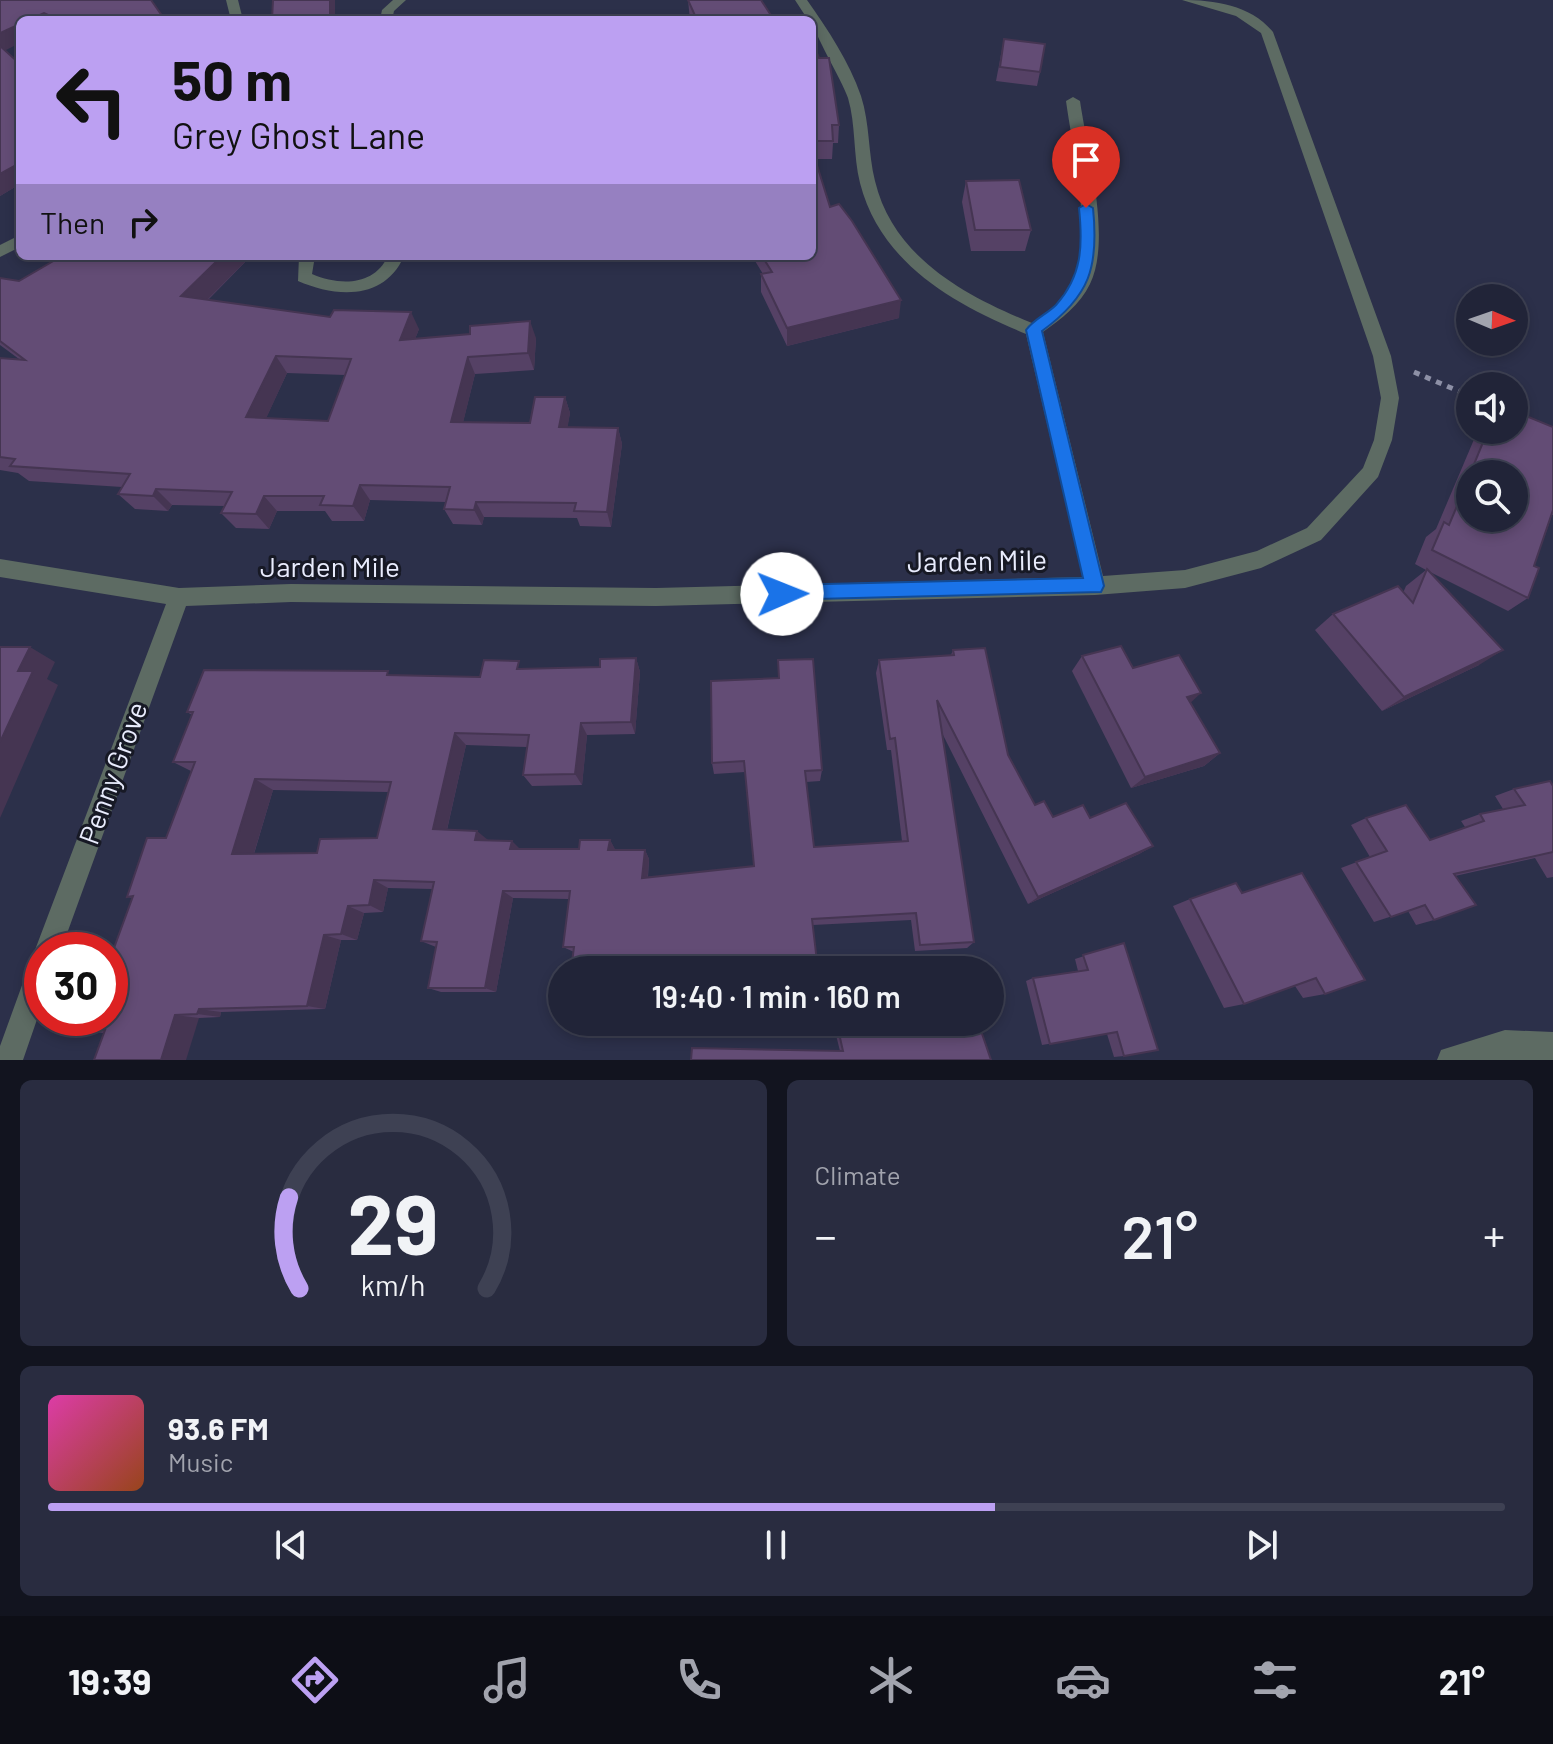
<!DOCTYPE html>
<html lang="en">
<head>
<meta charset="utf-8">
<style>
  :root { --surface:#212438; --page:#292c40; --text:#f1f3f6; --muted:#a2a4ae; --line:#3e4153; --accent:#bca0f2 }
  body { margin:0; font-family:Barlow,sans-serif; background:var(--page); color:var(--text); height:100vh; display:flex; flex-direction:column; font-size:30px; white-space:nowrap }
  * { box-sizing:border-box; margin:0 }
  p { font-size:26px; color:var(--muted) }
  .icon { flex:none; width:44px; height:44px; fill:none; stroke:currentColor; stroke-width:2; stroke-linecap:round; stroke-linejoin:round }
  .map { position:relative; height:1060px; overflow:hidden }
  .side { display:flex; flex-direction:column; gap:20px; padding:20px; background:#12141f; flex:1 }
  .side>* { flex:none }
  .banner { position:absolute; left:16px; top:16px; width:800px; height:244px; border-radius:12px; box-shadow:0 4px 12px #0003,0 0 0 2px var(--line); background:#bca0f2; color:#111; overflow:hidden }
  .needle { width:52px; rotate:92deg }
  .buttons { position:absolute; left:1456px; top:284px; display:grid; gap:16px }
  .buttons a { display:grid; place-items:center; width:72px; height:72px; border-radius:50%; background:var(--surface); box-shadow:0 4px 12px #0003,0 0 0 2px var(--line); font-size:40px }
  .speed { position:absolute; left:24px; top:932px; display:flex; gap:16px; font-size:40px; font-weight:700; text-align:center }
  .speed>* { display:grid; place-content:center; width:104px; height:104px; border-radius:50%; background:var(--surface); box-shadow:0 4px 12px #0003,0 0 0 2px var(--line); line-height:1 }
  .speed .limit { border:12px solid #d22; background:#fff; color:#111 }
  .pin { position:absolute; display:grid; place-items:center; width:68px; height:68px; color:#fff; margin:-82px -34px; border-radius:50% 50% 50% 0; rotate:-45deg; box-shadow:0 0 8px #0007 }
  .pin .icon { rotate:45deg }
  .me { position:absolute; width:88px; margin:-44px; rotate:89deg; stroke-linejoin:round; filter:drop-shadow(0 0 6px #0008) }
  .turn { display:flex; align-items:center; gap:28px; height:168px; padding:0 24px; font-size:36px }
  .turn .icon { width:104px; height:104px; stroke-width:2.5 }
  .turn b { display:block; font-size:56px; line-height:68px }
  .then { display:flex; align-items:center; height:76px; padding:0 24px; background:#0003; gap:16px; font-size:30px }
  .big { font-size:60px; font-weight:600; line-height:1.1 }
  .side .widget { flex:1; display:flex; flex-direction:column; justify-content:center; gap:12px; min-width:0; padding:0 28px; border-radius:12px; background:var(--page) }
  .side .dial { align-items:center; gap:0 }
  .dial svg { height:208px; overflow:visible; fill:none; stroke:var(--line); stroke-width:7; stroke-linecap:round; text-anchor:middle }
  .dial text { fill:var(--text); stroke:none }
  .song { display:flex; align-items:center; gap:24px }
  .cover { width:96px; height:96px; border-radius:12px; background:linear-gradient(135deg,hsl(320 70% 55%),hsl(20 70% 35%)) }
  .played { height:8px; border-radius:4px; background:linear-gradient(90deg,var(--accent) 65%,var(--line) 65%) }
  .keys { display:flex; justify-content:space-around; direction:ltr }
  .heat { display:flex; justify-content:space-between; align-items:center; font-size:44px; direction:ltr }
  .side .tiles { flex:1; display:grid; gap:20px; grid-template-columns:1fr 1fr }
  .widget:last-child { grid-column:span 2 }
  .trip { position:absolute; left:548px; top:956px; width:456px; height:80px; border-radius:40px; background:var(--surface); box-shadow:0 4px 12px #0003,0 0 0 2px var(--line); font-weight:600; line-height:80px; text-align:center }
  .tab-bar { display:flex; height:128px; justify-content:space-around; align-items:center; background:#0d0e16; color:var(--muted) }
  .tab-bar .icon { width:56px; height:56px }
  .tab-bar .active { color:var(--accent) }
  .tab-bar b { font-size:36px; color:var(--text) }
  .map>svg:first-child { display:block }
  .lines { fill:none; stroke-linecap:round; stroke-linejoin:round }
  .path { stroke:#8d90a6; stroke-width:5; stroke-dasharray:6 6; stroke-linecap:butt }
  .minor { fill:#5d6b63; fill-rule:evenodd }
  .wall { fill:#554165; fill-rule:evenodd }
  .shaded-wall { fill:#453552 }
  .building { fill:#634c75; stroke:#453552; stroke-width:2; fill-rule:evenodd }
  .route { fill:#1a73e8; stroke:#114b97; stroke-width:2 }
  .labels { text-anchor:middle; stroke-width:6; stroke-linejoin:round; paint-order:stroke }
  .street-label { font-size:28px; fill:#e9ecfd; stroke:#171925 }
</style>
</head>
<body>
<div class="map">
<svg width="1553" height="1060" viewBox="0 0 1553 1060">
  <rect width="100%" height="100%" fill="#2c304a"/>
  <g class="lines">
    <polyline class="path" points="1414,372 1470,396"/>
    <g class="minor">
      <polygon points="226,0 238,0 243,20 231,20"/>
      <polygon points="393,0 406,0 394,11 392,20 380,20 382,10"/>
      <path d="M795,0h12c21,30 42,61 54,96 9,28 7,57 14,85 18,76 90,115 157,142 15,-11 32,-22 41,-38 22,-39 -1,-139 -7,-184l7,-4 7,4c7,49 32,138 10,183 -10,21 -29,35 -47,48l60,244 82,-6 72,-19 50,-23 56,-60 11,-28 7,-42 -8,-42 -112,-323 -25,-17 -54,-16c33,0 69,5 91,32l118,324 8,42 -7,42 -14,37 -57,63 -60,28 -76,20 -90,7 -439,11 -365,-4 -105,4 -125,344h-19v55l-19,55h-23v-14l29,-80 8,-11 -2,-5 131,-346 -166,-27v-18l179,29 112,-4 365,4 427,-11 -57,-243c-72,-30 -145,-70 -166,-151 -7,-28 -4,-58 -12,-85 -7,-20 -35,-65 -36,-78h-4z"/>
      <polygon points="20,235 20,247 0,257 0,245"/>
      <path d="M299,256h16l-3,18c28,12 62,12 76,-18h16c-19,44 -67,42 -106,25z"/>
      <polygon points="1505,1030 1553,1032 1553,1060 1437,1060 1441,1050"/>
    </g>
  </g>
  <g class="wall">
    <polygon points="0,0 165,20 20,20 5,50 20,184 0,196"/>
    <polygon points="688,0 774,20 690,20"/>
    <polygon points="1004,39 1040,72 1037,86 996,81"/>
    <polygon points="812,41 839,125 838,143 833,143 832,159 815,159 830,207 899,318 787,346 761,292 761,274 763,274 752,256 812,256"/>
    <polygon points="966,181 1031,230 1025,251 971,251 962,202"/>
    <path d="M251,256l-43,44 211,29 -4,10 121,-1 -2,32 -59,4 -12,48 67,1 35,-26 5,16 -3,15h51l4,16 -11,83 -31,-1 -3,-8 -93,-1 -2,8 -29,-1 -9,-15 2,-7 -76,-2 -6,21h-32l-7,-10h-48l-8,18 -33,-1 -15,-15 4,-7 -53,-1 -4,6 -33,-2 -17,-15 4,-7 -93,-6 -11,-8 -18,-3v-112l19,1 -19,-14v-67l19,3zM287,373l58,2 -17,46 -62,-3z"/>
    <polygon points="1553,427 1553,515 1552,515 1534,566 1528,598 1508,611 1430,572 1479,665 1382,711 1315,630 1333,614 1403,593 1406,586 1426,570 1415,564 1426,537 1436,529 1478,430 1514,430"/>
    <path d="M953,650l82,155 18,12 37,1 63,28 -14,8 -111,50 -86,-171 32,209 -7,6 -52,3 -4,-31 -98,5 -41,42 -32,3h-169l3,-18 -11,-5 6,-48 -56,-1 -17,94h-55l-13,-4 8,-41 -15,-6 11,-52 -44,-1 -5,24 -19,1 -7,27h-16l-16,69 -104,3 -1,5 -21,1 -95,15 -21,-2 50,-133 -6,-1 39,-59 25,-67 -18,-9 19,-47 -5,-3 205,-37 88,2 44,-8 76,-2 36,-9 4,14 -5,62 -48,1 -5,50 -50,1 -9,-11 4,-28 -61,-2 -19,85 73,19h59l31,-9 5,10h30l4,9 -1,18 106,-11 -9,-94 -31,2 -2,-11 66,-85v-18l44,110 -2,11 -14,1 8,65 88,-6 -11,-91h-4l-11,-77 3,-13 72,-5zM273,790l115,2 -11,46 -60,15 -63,1z"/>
    <polygon points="1082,656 1133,668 1191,703 1220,753 1204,766 1131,788 1072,671"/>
    <polygon points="1553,786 1553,877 1547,878 1535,858 1455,876 1434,920 1416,925 1408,911 1374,922 1341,868 1370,857 1351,825 1366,818 1430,840 1465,827 1461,821 1480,814 1503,809 1495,796 1514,789"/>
    <polygon points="1302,873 1325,994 1303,998 1295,986 1244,1004 1224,1008 1173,906 1190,899 1242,893"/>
    <polygon points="1124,943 1124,1056 1114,1057 1107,1034 1042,1045 1026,981 1033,978 1078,971 1075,959"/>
    <polygon points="838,1029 991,1060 840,1051 835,1031"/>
  </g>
  <g class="shaded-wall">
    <rect x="330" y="0" width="5" height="20"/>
    <polygon points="44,13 48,20 29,20"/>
    <polygon points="20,24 20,43 2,52 0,50 0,33"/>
    <polygon points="20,163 20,184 0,196 0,174"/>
    <polygon points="222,256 251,256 194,313 181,296"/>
    <polygon points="901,300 899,318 787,346 787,328"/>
    <polygon points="411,312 419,329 408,357 400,340"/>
    <polygon points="530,321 536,338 534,370 528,353"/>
    <polygon points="276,356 287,373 259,434 246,417"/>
    <polygon points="468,357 475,374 459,439 451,422"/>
    <polygon points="565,397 570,413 565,443 559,427"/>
    <polygon points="618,428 622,444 611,527 607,512"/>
    <polygon points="360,485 370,500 364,521 353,506"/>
    <polygon points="156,489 172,505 168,511 153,496"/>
    <polygon points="264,496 277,511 269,529 256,514"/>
    <polygon points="476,502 484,517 482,525 474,510"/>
    <polygon points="30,647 55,662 47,679 58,685 0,818 0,742 18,671"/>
    <polygon points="1503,650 1479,665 1382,711 1404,697"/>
    <polygon points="636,658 640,672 635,734 631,722"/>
    <polygon points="1201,693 1186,707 1187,697"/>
    <polygon points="581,723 587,735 582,785 575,774"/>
    <polygon points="455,733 466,745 445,838 433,829"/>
    <polygon points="1220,753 1204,766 1131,788 1145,777"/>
    <polygon points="255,779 273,790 251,863 232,854"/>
    <polygon points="477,831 488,840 475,840"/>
    <polygon points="610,840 615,849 614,859 608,850"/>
    <polygon points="512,841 521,850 510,849"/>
    <polygon points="1153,846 1139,854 1028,904 1038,897"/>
    <polygon points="645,850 649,859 647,885 642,878"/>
    <polygon points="374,880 388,888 383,912 369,905"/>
    <polygon points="503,891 513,898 496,992 485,988"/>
    <polygon points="348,906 364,913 357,940 341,934"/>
    <polygon points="324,935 341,940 325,1009 307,1006"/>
    <polygon points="199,1009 221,1012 220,1017 197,1014"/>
    <polygon points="175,1015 199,1018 186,1060 161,1060"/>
  </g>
  <g class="building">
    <polygon points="0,0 151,0 165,20 59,20 44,13 29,20 20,20 20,24 0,33"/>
    <polygon points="273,0 330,0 330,20 272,20"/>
    <polygon points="688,0 761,0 774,20 697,20"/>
    <polygon points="1004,39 1045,44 1040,72 1000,67"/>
    <polygon points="812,41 819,58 829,58 839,125 832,125 833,141 812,141"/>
    <polygon points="0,46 20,64 20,163 0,174"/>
    <polygon points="812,149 830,207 839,204 852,221 901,300 787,328 761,274 772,272 762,256 812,256"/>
    <polygon points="1019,180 1031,230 975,230 966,181"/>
    <path d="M62,256h160l-41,40 149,21 4,-7 77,2 -11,28 70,-6v-8l60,-5 -2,32 -60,4 -17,65 79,1 5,-26h30l-6,30 59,1 -11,84 -33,-1 2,-8 -100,-1 -2,8 -30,-1 6,-22 -90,-2 -7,21 -33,-1 4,-9h-60l-8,18 -35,-1 11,-21 -76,-3 -3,7 -35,-2 12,-20 -120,-8 5,-7 -15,-2v-99l25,2 -25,-19v-63l19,3zM276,356l75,3 -23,62 -82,-4z"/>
    <polygon points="1514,411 1553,427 1553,510 1534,566 1539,568 1528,598 1432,550 1444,522 1449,525 1470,475 1470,518 1514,518 1514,474 1470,474 1488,430 1514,430"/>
    <polygon points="1427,569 1503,650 1404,697 1333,614 1398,586 1413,603"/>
    <polygon points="1121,646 1133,668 1179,655 1201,693 1187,697 1220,753 1145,777 1082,656"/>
    <polygon points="0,647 30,647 18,671 33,671 0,742"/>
    <path d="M985,648l23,107 27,50 9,-4 9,16 30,-12 7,13 36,-15 27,43 -115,51 -101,-197 37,242 -54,3 -4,-32 -104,6 6,51h-46v-8l-79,8h-122l3,-23h-11l7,-56h-67l-18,97h-57l9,-46 -16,-1 13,-59 -60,-2 -5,25 -21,1 -7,28 -17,1 -17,71 -108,3 -2,5 -22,1 -14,45h-67l11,-30 -22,1 5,-13h22v-59l23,-63 -6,1 20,-59h19l29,-76h-22l20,-50h-6l17,-42 184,1 -1,4 93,2 4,-17 35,1 -2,8 83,-2v-8l36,-1 -5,64 -50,1 -6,51 -52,1 6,-40 -74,-2 -22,96 44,2 -2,9 37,1 -2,8h69l1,-9h30l-2,10h37l-3,28 112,-12 -10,-105 -32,2 -1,-82 68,-3 -1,-18 35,-1 9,111 -17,1 9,76 94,-6 -13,-103 -5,1 -11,-79 75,-5 -1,-5zM255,779l136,3 -14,56 -57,1 -3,14 -85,1z"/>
    <polygon points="1550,781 1553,786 1553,852 1454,874 1476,905 1434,920 1425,905 1391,917 1356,862 1387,851 1366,818 1406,805 1430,840 1484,821 1480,814 1525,805 1514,789"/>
    <polygon points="1302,873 1365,980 1325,994 1316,978 1244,1004 1190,899 1236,883 1242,893"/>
    <polygon points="1124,943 1158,1050 1124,1056 1117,1032 1050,1044 1033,978 1088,970 1083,955"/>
    <polygon points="860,1022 978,1022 991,1060 691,1060 692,1048 843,1051 838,1029"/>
  </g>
  <path class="route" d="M1086,204l7,4c6,59 -3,88 -51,123l62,255 -3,6 -326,8v-12l7,-3 301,-7 -57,-248c8,-11 21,-16 30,-25 26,-29 27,-59 23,-97z"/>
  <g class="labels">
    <g class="street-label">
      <text transform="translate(977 561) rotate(-1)" y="10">Jarden Mile</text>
      <text x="330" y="577">Jarden Mile</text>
      <text transform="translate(113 773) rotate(-70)" y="10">Penny Grove</text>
    </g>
  </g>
</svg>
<div class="buttons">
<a><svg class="needle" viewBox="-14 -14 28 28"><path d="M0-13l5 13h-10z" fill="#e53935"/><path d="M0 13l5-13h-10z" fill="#a2a4ae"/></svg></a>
<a><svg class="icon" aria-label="sound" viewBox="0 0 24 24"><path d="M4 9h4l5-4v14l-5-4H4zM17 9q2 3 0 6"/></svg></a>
<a><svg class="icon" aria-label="search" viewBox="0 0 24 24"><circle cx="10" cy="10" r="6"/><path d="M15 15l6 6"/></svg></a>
</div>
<div class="speed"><div class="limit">30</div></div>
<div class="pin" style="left:1086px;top:208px;background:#d93025"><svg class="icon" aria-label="arrive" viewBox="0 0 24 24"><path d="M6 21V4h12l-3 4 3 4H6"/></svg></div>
<svg class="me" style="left:782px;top:594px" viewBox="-20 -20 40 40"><circle r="19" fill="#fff"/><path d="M0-13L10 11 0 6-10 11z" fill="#1a73e8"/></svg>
<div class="trip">19:40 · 1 min · 160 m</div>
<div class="banner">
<div class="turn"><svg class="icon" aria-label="left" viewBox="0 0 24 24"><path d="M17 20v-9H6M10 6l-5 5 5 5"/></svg><div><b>50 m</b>Grey Ghost Lane</div></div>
<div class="then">Then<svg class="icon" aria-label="right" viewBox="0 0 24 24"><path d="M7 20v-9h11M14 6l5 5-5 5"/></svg></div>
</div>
</div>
<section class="side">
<div class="tiles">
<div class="widget dial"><svg viewBox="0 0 100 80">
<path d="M14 69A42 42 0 1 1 86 69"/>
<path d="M14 69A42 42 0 0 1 10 34" stroke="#bca0f2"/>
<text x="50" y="56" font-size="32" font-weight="700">29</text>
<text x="50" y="72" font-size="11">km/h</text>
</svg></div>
<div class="widget"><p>Climate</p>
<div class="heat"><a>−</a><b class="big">21°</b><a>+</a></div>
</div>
<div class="widget">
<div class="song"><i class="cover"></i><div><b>93.6 FM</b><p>Music</p></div></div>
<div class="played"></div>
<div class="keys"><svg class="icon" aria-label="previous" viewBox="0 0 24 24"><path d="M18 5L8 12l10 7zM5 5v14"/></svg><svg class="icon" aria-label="pause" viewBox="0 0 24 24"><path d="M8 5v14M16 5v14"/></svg><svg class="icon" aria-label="next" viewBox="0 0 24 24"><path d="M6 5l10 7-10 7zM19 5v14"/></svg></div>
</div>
</div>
</section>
<nav class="tab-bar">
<b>19:39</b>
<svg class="icon active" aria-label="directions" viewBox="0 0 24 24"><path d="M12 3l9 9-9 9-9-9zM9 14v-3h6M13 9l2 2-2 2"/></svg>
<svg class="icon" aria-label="music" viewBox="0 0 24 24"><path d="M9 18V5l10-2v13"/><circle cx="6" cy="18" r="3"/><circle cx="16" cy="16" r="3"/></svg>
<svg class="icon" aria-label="phone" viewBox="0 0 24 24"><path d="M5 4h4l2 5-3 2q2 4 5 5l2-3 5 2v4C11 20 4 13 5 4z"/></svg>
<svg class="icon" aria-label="climate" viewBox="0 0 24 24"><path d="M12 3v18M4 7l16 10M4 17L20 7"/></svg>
<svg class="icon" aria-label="car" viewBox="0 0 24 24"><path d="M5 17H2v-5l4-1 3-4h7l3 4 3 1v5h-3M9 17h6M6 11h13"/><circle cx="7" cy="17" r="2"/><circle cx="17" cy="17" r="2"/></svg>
<svg class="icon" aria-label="filters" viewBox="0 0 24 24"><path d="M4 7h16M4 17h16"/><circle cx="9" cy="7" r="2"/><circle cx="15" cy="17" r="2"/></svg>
<b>21°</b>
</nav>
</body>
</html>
